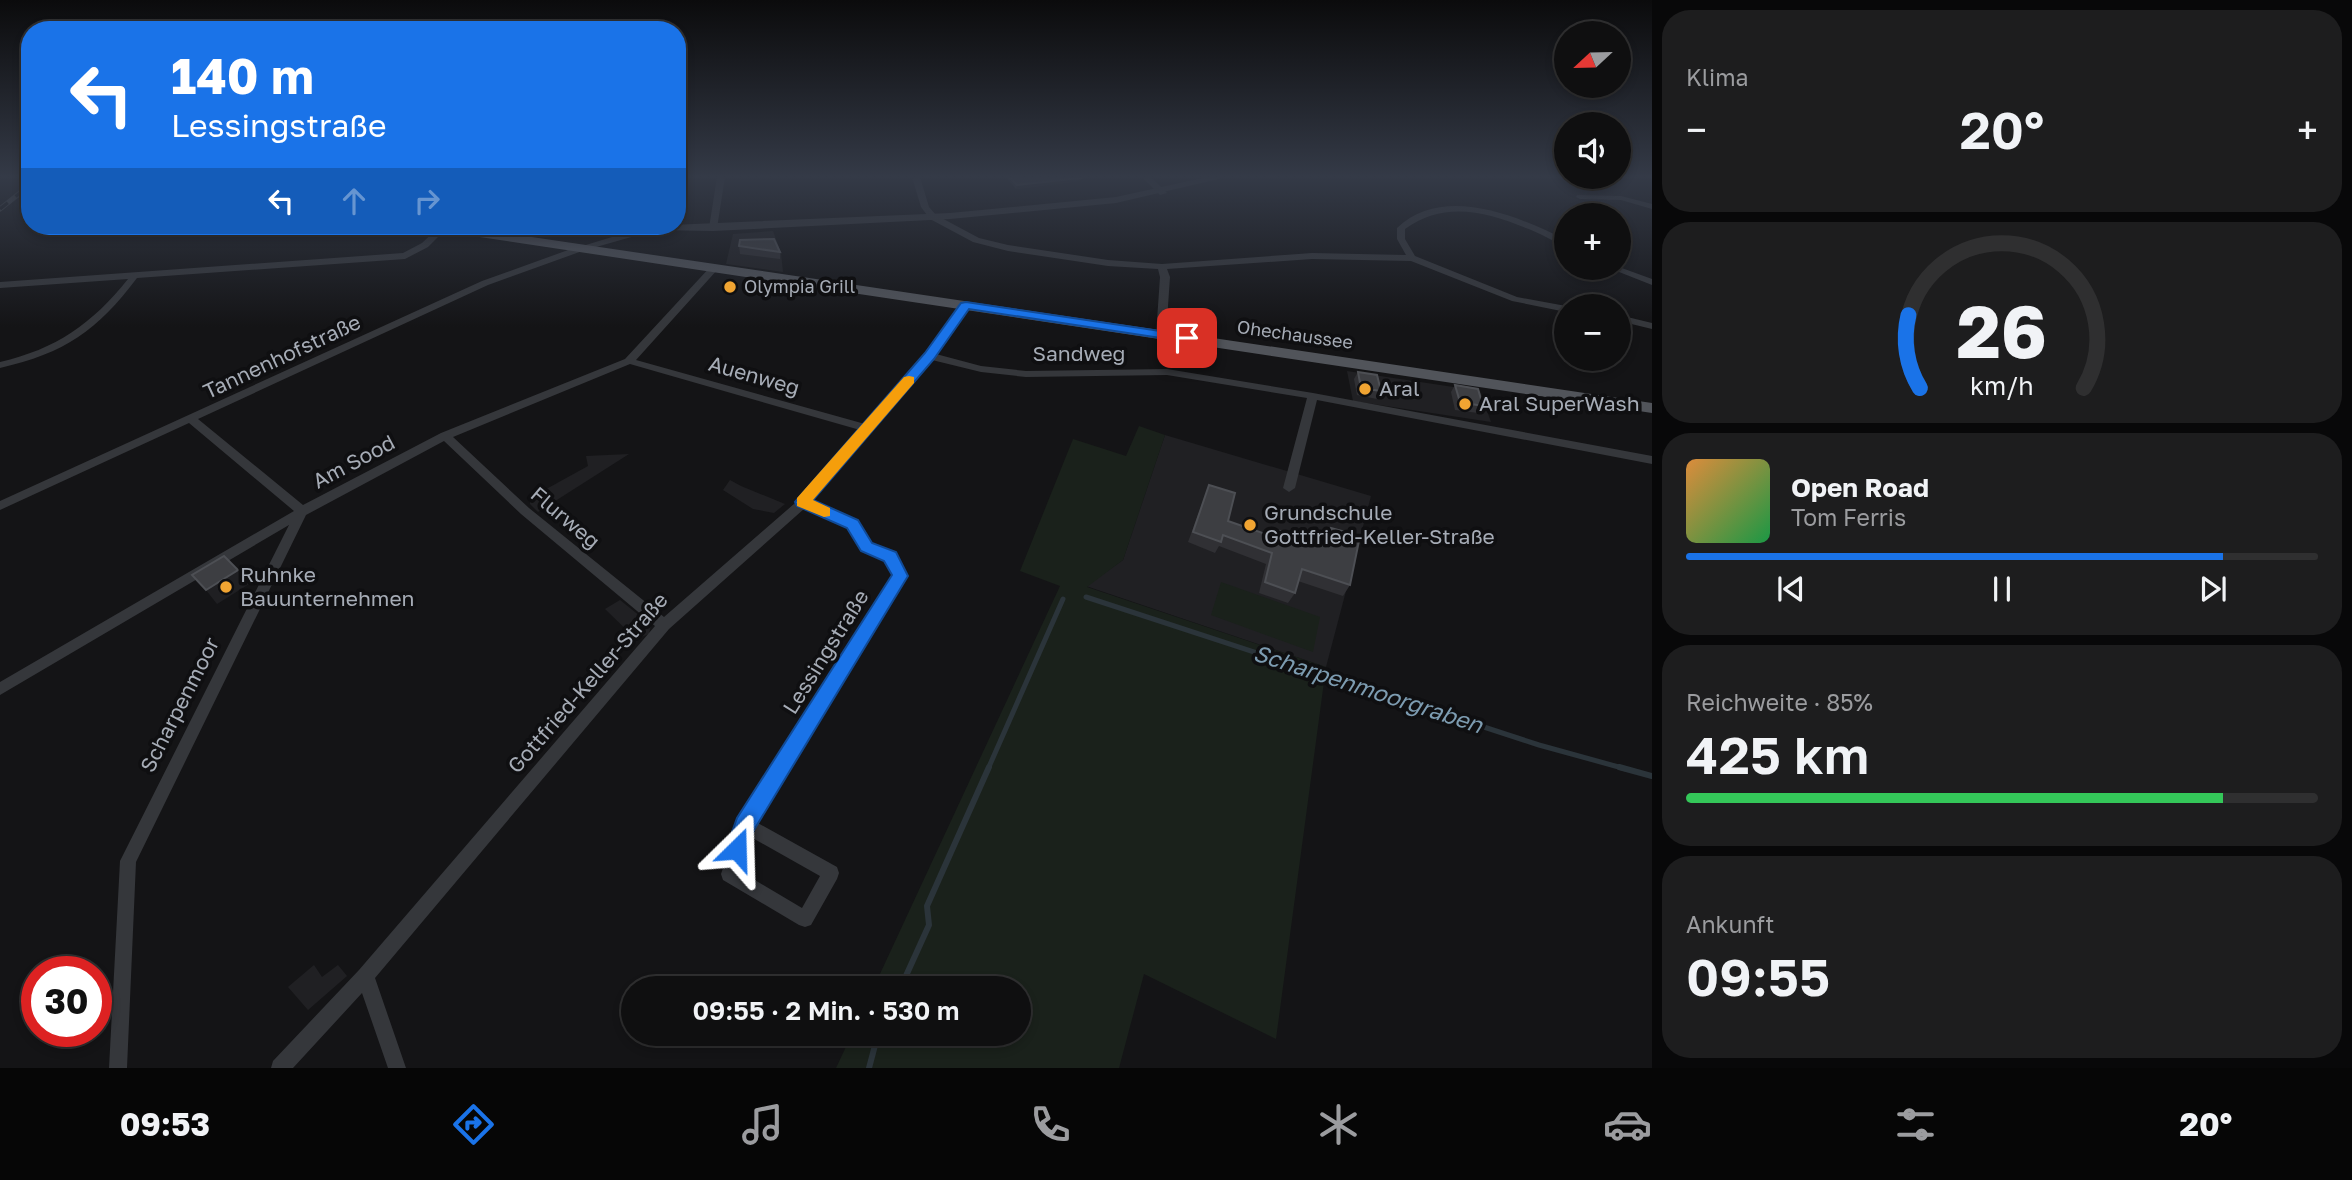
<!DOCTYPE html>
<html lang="de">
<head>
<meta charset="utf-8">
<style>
  :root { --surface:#0f0f10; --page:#1d1d1e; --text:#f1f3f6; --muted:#9b9c9f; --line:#2f2f30; --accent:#1a73e8 }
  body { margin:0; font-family:"Golos Text",sans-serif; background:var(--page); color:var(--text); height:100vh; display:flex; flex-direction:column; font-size:26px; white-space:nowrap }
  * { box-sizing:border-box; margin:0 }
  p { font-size:23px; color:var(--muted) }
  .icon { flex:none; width:38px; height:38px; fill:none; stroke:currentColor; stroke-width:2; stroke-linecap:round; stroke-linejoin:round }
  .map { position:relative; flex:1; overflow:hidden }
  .panel { display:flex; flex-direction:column; gap:10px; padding:10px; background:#080809; width:700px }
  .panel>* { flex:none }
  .top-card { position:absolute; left:21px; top:21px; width:665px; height:214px; border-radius:28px; box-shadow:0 4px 10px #0003,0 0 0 2px var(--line); background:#1a73e8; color:#fff; overflow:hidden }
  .needle { width:46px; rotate:248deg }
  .buttons { position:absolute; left:1554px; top:21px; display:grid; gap:14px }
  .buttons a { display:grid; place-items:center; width:77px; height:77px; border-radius:50%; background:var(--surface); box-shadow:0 4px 10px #0003,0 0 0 2px var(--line); font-size:35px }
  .speed { position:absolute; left:21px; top:956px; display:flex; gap:14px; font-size:35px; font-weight:700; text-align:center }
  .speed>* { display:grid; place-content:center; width:91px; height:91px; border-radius:50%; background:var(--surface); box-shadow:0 4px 10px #0003,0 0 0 2px var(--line); line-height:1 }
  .speed .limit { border:10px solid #d22; background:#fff; color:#111 }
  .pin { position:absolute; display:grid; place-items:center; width:60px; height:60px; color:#fff; margin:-30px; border-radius:14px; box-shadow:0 4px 10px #0006 }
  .me { position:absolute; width:77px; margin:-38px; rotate:22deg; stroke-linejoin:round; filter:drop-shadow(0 0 5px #0008) }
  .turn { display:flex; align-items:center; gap:24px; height:147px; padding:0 35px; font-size:32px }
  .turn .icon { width:91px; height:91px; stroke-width:2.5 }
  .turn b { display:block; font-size:49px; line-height:60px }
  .lanes { display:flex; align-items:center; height:66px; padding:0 35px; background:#0003; justify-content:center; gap:35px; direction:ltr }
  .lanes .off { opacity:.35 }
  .big { font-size:52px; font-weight:600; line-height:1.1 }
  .panel .tile { flex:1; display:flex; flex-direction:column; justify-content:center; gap:10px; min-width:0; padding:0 24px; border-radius:28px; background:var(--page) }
  .panel .dial { align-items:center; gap:0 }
  .dial svg { height:182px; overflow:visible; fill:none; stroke:var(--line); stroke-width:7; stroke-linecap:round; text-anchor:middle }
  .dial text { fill:var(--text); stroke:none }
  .song { display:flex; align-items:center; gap:21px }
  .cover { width:84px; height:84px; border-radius:10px; background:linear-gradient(135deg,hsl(30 70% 55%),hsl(140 70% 35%)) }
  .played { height:7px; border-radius:4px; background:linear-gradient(90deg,var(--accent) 85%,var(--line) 85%) }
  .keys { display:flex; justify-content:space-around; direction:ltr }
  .heat { display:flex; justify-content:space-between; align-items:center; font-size:38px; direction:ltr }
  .charge { height:10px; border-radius:5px; background:linear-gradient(90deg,#34c759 85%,var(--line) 0) }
  .trip { position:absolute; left:621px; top:976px; width:410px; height:70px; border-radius:35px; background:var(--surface); box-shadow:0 4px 10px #0003,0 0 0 2px var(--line); font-weight:600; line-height:70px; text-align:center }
  .menu { display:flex; height:112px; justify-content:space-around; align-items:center; background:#060606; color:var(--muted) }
  .menu .icon { width:49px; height:49px }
  .menu .current { color:var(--accent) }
  .menu b { font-size:32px; color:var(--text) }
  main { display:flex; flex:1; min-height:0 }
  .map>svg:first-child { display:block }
  .built { fill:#202023 }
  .green { fill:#1a211b }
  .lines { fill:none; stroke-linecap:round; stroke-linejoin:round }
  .stream-far1 { stroke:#2b343a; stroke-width:5 }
  .stream { stroke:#2b343a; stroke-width:6 }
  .minor { fill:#35373b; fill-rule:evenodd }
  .tertiary { fill:#35373b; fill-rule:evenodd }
  .primary { fill:#51545a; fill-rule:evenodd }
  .rail-casing { stroke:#484b50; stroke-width:5 }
  .rail { stroke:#0f0f11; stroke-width:3.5; stroke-dasharray:10; stroke-linecap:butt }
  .wall { fill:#303034 }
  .shaded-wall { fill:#1f1f22 }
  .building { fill:#3d3e42; stroke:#4d4f54; stroke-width:2 }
  .route { fill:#1a73e8; stroke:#114b97; stroke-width:2 }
  .slow { fill:#f59e0b }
  .poi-dot { fill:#f0a432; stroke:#0f0f11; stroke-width:2.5 }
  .labels { text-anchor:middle; stroke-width:7; stroke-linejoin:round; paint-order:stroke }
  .far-poi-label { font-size:18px; fill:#a6acb6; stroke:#0f0f11; text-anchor:start }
  .far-street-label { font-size:18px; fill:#a6acb6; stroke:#0f0f11 }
  .street-label { font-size:21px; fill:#a6acb6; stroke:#0f0f11 }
  .poi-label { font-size:21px; fill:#a6acb6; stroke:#0f0f11; text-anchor:start }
  .water-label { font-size:23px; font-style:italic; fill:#7d9cb1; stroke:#0f0f11 }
</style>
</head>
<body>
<main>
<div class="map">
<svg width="1652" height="1068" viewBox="0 0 1652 1068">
  <rect width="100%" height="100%" fill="#141416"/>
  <g class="built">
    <polygon points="773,231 781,253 783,272 726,264 733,234"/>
    <polygon points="1347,371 1480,391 1491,422 1353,401"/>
    <polygon points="1165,435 1371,496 1326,667 1086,586 1123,560"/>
    <polygon points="629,454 538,512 530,504 530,498 588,466 586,456"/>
    <polygon points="730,480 741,486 785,504 774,513 753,509 723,490"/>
    <polygon points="620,600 651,625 649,634 636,639 605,609"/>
    <polygon points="314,965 322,977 338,965 347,976 308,1010 288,987"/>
  </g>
  <g class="green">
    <polygon points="1139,426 1165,435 1123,560 1087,587 1326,667 1276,1039 1144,974 1119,1068 836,1068 852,1034 1018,1034 1018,989 873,989 1060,586 1020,571 1073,439 1126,456"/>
    <polygon points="1221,582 1320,617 1313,652 1211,615"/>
  </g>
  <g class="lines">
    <g class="stream-far1">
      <polyline points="1086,597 1539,745 1626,769"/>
      <polyline points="988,769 1063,599"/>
    </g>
    <g class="stream">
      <polyline points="1619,767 1652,776"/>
      <polyline points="900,989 929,925 927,906 989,767"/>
      <polyline points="869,1068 878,1034"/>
    </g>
    <g class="minor">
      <polygon points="717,177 725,177 717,228 713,231 709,228"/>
      <path d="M912,177h8l9,30 7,8 43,23 29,7 100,15 54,4 150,-11 94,2 -9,-16v-11c46,-44 121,-12 169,12v6c-14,-5 -26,-13 -40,-18 -41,-17 -83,-27 -121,1v10l10,17 102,41 49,9v6l-54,-11 -101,-40 -99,-2 -145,10 3,8 -4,58 -5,3 -5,-3 4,-58 -2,-8 -50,-3 -100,-15 -35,-9 -43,-23 -9,-12z"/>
      <polygon points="1142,177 1151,177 1167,193 1160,195"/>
      <polygon points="1577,195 1621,196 1652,204 1652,209 1621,200 1580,199 1576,197"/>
      <path d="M440,226l8,1 -20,20 -23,12 -268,19c-40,53 -72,75 -137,90v-6c56,-13 92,-38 128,-83l-128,9v-6l403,-29 19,-10z"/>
      <path d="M582,245l4,3 -1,2 -97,35 -290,134 105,86 138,-72 184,-74 87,-94h6v4l-82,91 229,64 61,-70 37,-51 3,-1 5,3 -35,49 45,12 45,5 141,-2 146,24 339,63v8l-335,-64 -22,88 -6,4 -6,-4 24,-90 -140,-23 -141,2 -45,-5 -49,-12 -120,141 44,20 15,23 23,10 12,22 -150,246 81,45 2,6 -2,6 -26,46 -6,2 -6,-2 -76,-45 -2,-6 18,-54 154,-244 -8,-16 -22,-10 -15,-23 -43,-19 -136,121 -294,349 31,90h-18l-26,-75 -69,75h-22l2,-7 86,-91 296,-344 -134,-112 -77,-73 -138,74 -170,347 -9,206h-18l11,-207 169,-336 -289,170v-13l294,-171 -105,-88 -189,87v-9l482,-220zM630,364l230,66 -58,67 -138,120 -135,-109 -76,-71zM749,836l71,40 -18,32 -64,-38z"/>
      <polygon points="1619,267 1652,279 1652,285 1609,268"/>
      <polygon points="1619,315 1652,323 1652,329 1619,321"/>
    </g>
    <polygon class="tertiary" points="1207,177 1227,177 1116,203 950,219 713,231 656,230 582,251 576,248 648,226 950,213 1116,197"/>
    <polygon class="primary" points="426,226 458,226 1652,403 1652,413 433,230"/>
    <defs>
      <polyline id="rail" points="0,209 30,185"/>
    </defs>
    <use href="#rail" class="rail-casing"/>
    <use href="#rail" class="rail"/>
  </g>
  <g class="wall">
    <polygon points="1006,177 1080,177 1081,178 1080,181 1016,189"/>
    <polygon points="739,246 780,252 780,259 740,254"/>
    <polygon points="1358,372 1381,391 1377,399 1357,395 1354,379"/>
    <polygon points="1455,385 1483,406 1478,413 1455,410 1451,392"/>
    <polygon points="1209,485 1228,521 1276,538 1280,531 1323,545 1325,539 1331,528 1350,585 1343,596 1298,581 1295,593 1288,603 1259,593 1266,564 1219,546 1215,553 1188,542"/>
  </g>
  <g class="shaded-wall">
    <polygon points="1081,178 1080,181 1016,189 1017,185"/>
    <polygon points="238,570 249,584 217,604 206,590"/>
  </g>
  <g class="building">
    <polygon points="1009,177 1080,177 1081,178 1017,185"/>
    <polygon points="774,239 780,252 739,246 740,240"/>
    <polygon points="1358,372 1377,375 1381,391 1361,388"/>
    <polygon points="1455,385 1478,389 1483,406 1460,402"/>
    <polygon points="1209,485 1235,493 1228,521 1277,538 1280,531 1327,547 1331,528 1360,536 1350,585 1302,569 1295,593 1265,582 1272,553 1223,535 1221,542 1193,532"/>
    <polygon points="224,556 238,570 206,590 192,575"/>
  </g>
  <linearGradient id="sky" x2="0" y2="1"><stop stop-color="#0b0b0c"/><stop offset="0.54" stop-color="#343a47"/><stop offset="1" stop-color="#343a47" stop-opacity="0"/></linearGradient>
  <rect width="1652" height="327" fill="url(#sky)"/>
  <polygon class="route" points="966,302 1187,335 1193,338 1187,342 969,309 934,359 813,500 858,520 872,543 896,552 908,576 754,830 744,857 737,860 729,857 726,849 737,818 892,575 884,561 861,551 847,528 797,506 795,502 925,353 961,303"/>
  <polygon class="slow" points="909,376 914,377 914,383 813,500 830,508 830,516 824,517 797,506 797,498 904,377"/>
  <g class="poi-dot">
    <circle cx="730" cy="287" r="7"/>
    <circle cx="1365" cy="389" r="7"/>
    <circle cx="1465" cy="404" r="7"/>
    <circle cx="1250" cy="525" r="7"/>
    <circle cx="226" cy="587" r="7"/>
  </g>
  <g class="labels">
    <g class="far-poi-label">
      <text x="744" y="293">Olympia Grill</text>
    </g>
    <g class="far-street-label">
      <text transform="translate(1295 335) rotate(8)" y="6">Ohechaussee</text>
    </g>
    <g class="street-label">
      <text x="1079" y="361">Sandweg</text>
      <text transform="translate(282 357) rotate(-25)" y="7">Tannenhofstraße</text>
      <text transform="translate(754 376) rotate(16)" y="7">Auenweg</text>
      <text transform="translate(354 462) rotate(-28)" y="7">Am Sood</text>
      <text transform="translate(565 518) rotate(40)" y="7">Flurweg</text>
      <text transform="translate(826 652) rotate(-58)" y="7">Lessingstraße</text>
      <text transform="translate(588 683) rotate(-49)" y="7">Gottfried-Keller-Straße</text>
      <text transform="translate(180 705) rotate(-63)" y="7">Scharpenmoor</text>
    </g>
    <g class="poi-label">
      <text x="1379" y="396">Aral</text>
      <text x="1479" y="411">Aral SuperWash</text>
      <text x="1264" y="520">Grundschule<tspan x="1264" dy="24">Gottfried-Keller-Straße</tspan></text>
      <text x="240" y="582">Ruhnke<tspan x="240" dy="24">Bauunternehmen</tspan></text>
    </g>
    <g class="water-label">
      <text transform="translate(1368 689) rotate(18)" y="8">Scharpenmoorgraben</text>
    </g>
  </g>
</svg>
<div class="buttons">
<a><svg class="needle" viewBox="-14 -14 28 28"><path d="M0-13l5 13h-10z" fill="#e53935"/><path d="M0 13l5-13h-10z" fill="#9b9c9f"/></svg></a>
<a><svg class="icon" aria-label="sound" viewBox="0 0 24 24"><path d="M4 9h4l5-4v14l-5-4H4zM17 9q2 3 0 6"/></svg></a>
<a>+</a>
<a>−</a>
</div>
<div class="speed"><div class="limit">30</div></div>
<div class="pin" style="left:1187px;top:338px;background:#d93025"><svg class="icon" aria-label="arrive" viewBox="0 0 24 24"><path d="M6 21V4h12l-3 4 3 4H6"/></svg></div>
<svg class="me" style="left:737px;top:849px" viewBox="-20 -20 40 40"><path d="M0-17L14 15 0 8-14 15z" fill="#1a73e8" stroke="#fff" stroke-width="4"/></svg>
<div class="trip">09:55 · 2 Min. · 530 m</div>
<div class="top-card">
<div class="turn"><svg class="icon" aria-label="left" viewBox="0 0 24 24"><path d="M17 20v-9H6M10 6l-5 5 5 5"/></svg><div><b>140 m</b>Lessingstraße</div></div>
<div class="lanes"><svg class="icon" aria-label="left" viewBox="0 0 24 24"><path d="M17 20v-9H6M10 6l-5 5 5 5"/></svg><svg class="icon off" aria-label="ahead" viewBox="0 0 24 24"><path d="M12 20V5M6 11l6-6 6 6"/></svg><svg class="icon off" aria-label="right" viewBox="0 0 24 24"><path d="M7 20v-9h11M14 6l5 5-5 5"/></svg></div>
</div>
</div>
<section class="panel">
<div class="tile"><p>Klima</p>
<div class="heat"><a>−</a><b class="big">20°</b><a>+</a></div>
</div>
<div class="tile dial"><svg viewBox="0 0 100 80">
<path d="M14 69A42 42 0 1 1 86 69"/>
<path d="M14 69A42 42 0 0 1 9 37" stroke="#1a73e8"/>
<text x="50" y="56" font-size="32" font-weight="700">26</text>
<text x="50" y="72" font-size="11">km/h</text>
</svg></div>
<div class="tile">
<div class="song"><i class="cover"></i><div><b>Open Road</b><p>Tom Ferris</p></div></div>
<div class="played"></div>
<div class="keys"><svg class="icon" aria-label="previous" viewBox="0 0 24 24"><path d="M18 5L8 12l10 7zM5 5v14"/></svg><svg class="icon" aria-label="pause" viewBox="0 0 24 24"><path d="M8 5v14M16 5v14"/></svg><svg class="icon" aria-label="next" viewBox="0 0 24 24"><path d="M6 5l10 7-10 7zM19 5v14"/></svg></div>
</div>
<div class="tile"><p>Reichweite · 85%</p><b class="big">425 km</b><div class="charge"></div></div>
<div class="tile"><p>Ankunft</p><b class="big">09:55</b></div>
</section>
</main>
<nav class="menu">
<b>09:53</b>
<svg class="icon current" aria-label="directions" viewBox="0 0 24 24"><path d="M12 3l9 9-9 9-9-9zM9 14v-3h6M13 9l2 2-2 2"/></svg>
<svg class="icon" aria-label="music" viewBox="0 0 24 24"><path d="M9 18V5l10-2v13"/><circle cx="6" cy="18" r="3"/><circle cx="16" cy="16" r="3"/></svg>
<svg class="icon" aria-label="phone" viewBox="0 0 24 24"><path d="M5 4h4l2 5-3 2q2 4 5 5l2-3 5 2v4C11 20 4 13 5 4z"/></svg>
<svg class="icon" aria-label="climate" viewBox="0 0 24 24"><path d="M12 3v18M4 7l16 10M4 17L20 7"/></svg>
<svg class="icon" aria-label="car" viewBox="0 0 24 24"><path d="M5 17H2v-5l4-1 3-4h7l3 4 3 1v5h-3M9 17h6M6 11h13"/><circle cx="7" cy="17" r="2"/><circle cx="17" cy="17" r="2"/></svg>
<svg class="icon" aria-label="filters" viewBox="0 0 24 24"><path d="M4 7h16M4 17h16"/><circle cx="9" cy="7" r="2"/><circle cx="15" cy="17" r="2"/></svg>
<b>20°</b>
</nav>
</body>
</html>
